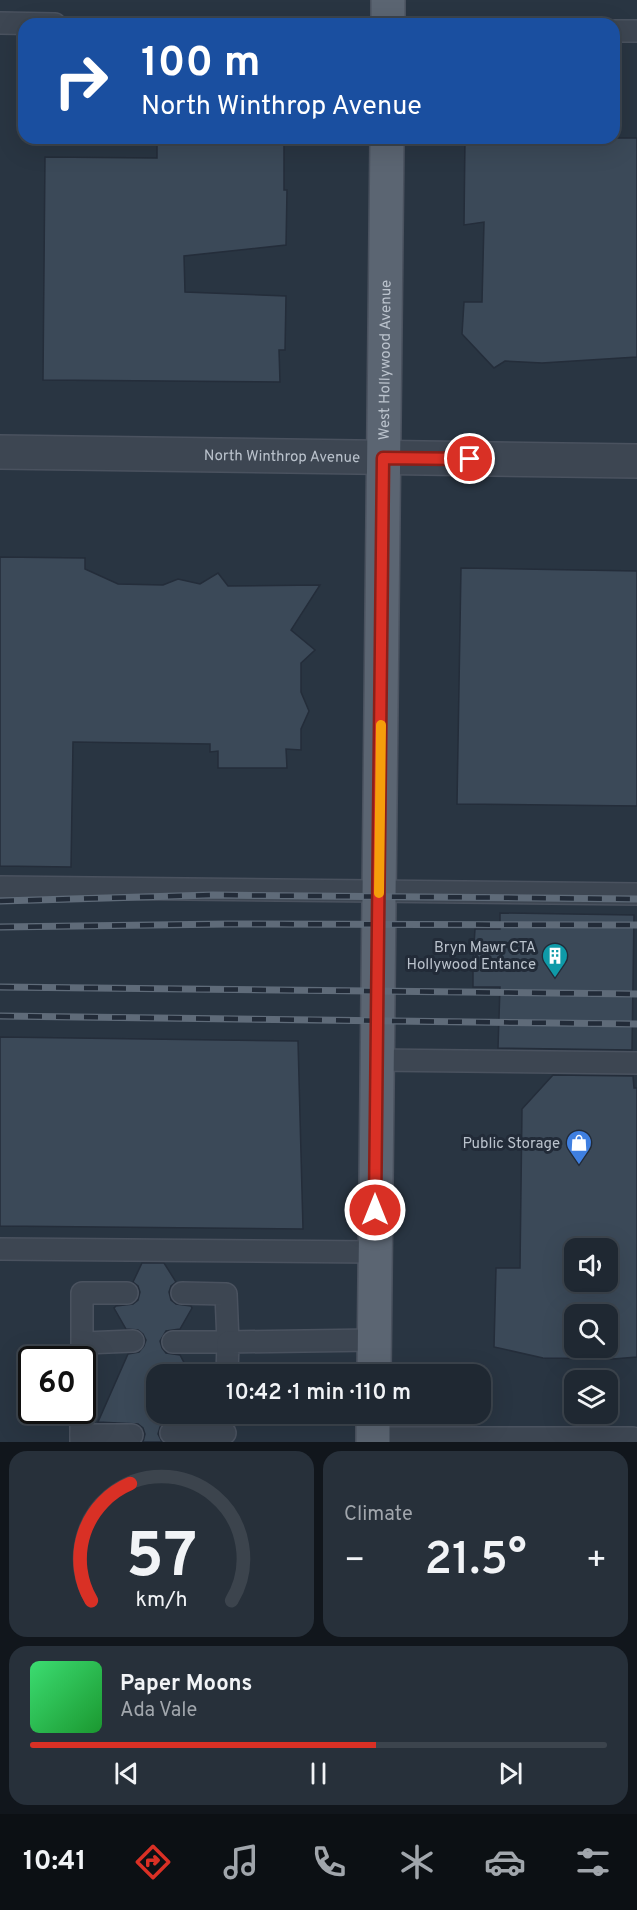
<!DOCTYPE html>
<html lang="en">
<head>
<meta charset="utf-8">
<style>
  :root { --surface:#1f2832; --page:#27303a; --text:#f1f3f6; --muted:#a1a6ac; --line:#3c444d; --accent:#d93025 }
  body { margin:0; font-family:Overpass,sans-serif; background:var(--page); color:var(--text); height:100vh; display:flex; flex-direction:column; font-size:22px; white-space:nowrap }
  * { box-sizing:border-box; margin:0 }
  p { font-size:20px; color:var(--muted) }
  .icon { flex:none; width:33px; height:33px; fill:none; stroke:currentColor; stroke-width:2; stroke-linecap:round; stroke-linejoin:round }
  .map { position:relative; height:1442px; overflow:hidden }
  .side { display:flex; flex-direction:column; gap:9px; padding:9px; background:#11161c; flex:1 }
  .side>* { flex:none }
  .guide { position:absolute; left:18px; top:18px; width:602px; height:126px; border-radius:18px; box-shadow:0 6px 24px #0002,0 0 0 2px var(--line); background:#1a4fa0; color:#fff; overflow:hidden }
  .fabs { position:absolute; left:564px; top:1238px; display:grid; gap:12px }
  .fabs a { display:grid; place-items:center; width:54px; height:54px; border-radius:12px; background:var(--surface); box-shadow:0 6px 24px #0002,0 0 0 2px var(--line); font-size:30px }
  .speed { position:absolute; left:18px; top:1346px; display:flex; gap:12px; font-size:30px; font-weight:700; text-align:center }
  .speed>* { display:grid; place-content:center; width:78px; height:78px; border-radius:50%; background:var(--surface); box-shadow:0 6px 24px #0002,0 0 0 2px var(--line); line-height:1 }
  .speed .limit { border:3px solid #111; border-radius:9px; background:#fff; color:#111 }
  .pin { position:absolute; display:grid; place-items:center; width:51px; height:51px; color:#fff; margin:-26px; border:3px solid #fff; border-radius:50%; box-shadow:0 2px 6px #0007 }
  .me { position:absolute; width:66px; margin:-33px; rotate:0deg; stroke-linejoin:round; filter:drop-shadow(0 0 4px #0008) }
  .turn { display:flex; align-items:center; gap:21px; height:126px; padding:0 24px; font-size:27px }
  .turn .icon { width:78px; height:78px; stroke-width:2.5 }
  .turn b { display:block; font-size:42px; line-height:51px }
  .big { font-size:45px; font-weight:600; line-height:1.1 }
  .side .tile { flex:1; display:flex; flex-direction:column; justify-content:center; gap:9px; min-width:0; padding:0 21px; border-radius:18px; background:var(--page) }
  .side .dial { align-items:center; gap:0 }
  .dial svg { height:156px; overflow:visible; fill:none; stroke:var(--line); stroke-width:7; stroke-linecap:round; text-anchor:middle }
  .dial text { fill:var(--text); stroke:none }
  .song { display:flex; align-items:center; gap:18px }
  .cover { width:72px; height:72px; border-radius:9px; background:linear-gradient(135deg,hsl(140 70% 55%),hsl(130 70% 35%)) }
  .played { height:6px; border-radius:3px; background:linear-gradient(90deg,var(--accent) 60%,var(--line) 60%) }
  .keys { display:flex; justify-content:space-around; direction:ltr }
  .heat { display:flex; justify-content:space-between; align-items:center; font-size:33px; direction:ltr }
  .side .tiles { flex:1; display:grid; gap:9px; grid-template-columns:1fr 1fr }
  .tile:last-child { grid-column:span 2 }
  .trip { position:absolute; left:146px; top:1364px; width:345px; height:60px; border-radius:18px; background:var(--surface); box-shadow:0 6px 24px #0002,0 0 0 2px var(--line); font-weight:600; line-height:60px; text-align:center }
  .menu { display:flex; height:96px; justify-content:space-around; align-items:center; background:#0c1014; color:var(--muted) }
  .menu .icon { width:42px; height:42px }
  .menu .current { color:var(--accent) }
  .menu b { font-size:27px; color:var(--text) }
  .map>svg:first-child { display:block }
  .building { fill:#3b4958; stroke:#242d3a; stroke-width:1.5; fill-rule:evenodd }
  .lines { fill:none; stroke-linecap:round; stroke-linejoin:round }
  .lane-casing { stroke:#4a525f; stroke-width:24 }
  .street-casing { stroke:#4a525f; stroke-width:36 }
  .primary-casing { stroke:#4a525f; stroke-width:36 }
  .lane { stroke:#3d4652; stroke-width:21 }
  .street { stroke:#3d4652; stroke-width:33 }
  .primary { stroke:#5b6572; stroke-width:33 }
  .rail-casing { stroke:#5f6b79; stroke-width:7 }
  .rail { stroke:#222b38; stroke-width:4.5; stroke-dasharray:14; stroke-linecap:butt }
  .route-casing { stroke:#8d1f18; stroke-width:15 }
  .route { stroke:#d93025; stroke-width:10 }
  .slow { stroke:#f59e0b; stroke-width:10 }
  .labels { text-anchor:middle; stroke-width:6; stroke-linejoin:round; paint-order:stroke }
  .street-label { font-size:15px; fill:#bac2cc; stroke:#222b38 }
  .poi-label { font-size:15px; fill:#bac2cc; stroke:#222b38; text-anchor:end }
</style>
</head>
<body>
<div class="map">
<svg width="637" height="1442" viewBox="0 0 637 1442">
  <rect width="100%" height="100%" fill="#293542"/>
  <g class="building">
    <polygon points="157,138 284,138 284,190 287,190 286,245 184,256 185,292 286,296 285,350 279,350 280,382 43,380 45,157 157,158"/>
    <polygon points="465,138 637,138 637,357 542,363 505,361 494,368 462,334 464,302 482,302 484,222 464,225"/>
    <polygon points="0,557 85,558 85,569 118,584 163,585 178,579 200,584 218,573 228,586 320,585 291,630 315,650 301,663 301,692 309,711 301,729 301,750 286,749 287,768 218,768 218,751 210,752 210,744 73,742 71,867 0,866"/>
    <polygon points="461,568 637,571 637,806 457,804"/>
    <polygon points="500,913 634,915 632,1050 498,1048 500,987 473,987 473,961 475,929 500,929"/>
    <polygon points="0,1037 298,1041 303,1229 0,1226"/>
    <path d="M553,1075l80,1 1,12h3v269l-24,2 -70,-1 -49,-11 2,-79h24l2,-159zM574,1248h34v33h-34zM574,1314h34v33h-34z"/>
    <polygon points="142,1263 164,1263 176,1282 171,1286 169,1292 171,1300 176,1304 191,1306 192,1308 180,1329 166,1331 160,1341 162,1348 166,1353 180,1355 190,1374 156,1374 156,1413 172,1413 171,1420 164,1422 160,1427 158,1434 162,1442 143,1442 145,1434 143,1428 138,1424 98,1422 128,1354 139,1352 144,1346 146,1340 143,1334 138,1330 126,1329 114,1308 116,1306 133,1304 138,1300 140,1292 138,1286 133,1282"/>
  </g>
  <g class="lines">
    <defs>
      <g id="lane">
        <polyline points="0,23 55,24"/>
        <polyline points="614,31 637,31"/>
        <polyline points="0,887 637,894"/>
        <polyline points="375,1060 637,1063"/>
        <polyline points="0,1249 374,1252"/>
        <polyline points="173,1342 228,1342 226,1294 182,1293"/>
        <polyline points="84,1343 133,1341"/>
        <polyline points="227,1374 228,1342 374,1340"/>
        <polyline points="82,1380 82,1293 127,1293"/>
        <polyline points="171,1433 225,1433"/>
        <polyline points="81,1435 132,1435"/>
        <polyline points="373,1438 633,1438 632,1442"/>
        <polyline points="81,1442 81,1410"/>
      </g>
      <g id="street">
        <path id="s1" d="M0,452l637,9"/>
      </g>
      <g id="primary">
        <polyline points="388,24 388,0"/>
        <path id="s2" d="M374,1374l13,-1236"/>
        <polyline points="373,1442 373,1413"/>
      </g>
    </defs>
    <use href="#lane" class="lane-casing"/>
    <use href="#street" class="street-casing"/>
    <use href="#primary" class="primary-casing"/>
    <use href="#lane" class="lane"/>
    <use href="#street" class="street"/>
    <use href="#primary" class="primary"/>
    <defs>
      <g id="rail">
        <polyline points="0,901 212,895 637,899"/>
        <polyline points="0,927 229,924 637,925"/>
        <polyline points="0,987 637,994"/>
        <polyline points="0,1016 637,1024"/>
      </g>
    </defs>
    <use href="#rail" class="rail-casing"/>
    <use href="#rail" class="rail"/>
  </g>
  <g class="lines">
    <defs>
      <polyline id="route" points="375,1210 383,458 470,459"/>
    </defs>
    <use href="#route" class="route-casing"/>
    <use href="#route" class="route"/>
    <polyline class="slow" points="379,893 381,725"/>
  </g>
  <defs>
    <symbol id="building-pin" viewBox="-11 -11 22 30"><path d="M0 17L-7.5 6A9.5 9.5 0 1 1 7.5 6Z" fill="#0f9aa8" stroke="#222b38"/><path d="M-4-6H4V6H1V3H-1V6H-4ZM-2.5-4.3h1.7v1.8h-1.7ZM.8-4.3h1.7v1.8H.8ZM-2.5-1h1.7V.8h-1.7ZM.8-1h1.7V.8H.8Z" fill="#fff"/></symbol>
    <symbol id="shop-pin" viewBox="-11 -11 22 30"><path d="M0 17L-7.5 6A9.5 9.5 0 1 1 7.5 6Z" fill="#3f7fe0" stroke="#222b38"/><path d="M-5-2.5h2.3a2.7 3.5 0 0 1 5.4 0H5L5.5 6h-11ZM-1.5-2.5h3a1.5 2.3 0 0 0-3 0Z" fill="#fff"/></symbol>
  </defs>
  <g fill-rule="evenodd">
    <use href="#building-pin" x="540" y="941" width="30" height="40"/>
    <use href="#shop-pin" x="564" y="1128" width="30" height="40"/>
  </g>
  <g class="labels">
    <g class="street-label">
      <text dy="5" stroke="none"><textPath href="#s2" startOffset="1014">West Hollywood Avenue</textPath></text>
      <text dy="5" stroke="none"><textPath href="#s1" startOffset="282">North Winthrop Avenue</textPath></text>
    </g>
    <g class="poi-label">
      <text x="536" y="952">Bryn Mawr CTA<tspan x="536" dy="17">Hollywood Entance</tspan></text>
      <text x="560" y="1148">Public Storage</text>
    </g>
  </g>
</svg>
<div class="fabs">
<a><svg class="icon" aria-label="sound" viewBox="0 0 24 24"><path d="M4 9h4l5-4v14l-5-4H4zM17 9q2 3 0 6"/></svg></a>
<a><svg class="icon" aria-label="search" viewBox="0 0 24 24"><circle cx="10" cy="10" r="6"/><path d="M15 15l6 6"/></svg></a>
<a><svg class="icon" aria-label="layers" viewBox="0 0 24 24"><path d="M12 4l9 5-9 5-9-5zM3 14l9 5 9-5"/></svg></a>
</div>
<div class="speed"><div class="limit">60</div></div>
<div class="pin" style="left:470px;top:459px;background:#d93025"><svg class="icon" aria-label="arrive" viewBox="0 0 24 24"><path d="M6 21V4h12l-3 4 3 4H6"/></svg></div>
<svg class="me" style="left:375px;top:1210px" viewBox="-20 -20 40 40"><circle r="17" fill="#d93025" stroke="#fff" stroke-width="3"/><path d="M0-11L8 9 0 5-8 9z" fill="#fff"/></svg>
<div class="trip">10:42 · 1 min · 110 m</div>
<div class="guide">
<div class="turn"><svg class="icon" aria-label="right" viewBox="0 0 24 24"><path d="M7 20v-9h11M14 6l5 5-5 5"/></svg><div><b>100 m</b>North Winthrop Avenue</div></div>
</div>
</div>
<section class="side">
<div class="tiles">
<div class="tile dial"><svg viewBox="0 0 100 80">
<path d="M14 69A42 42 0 1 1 86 69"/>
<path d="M14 69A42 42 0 0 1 34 9" stroke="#d93025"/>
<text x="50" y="56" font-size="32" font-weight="700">57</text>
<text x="50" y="72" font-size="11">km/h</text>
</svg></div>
<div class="tile"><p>Climate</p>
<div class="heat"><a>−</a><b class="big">21.5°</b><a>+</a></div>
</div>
<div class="tile">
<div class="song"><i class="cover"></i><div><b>Paper Moons</b><p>Ada Vale</p></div></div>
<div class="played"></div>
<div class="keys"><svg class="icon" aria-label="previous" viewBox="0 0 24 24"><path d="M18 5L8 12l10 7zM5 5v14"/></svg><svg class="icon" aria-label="pause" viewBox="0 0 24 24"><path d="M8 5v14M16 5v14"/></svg><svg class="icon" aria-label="next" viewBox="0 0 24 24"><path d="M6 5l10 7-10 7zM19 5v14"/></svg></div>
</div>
</div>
</section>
<nav class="menu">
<b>10:41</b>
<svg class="icon current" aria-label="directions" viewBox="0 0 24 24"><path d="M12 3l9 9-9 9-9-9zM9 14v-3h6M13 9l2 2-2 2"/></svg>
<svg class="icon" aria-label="music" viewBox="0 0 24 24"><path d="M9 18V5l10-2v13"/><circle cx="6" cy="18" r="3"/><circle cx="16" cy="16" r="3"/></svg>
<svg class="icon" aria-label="phone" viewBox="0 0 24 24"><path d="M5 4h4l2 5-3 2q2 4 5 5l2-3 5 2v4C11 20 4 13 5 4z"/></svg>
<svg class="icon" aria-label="climate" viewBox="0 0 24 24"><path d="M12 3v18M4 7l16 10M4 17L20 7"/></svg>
<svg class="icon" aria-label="car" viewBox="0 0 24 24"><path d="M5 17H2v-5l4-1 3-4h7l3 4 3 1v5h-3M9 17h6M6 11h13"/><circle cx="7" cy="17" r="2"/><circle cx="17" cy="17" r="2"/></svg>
<svg class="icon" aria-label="filters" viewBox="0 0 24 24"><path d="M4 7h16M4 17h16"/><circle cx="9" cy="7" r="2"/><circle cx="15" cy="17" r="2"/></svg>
</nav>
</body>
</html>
